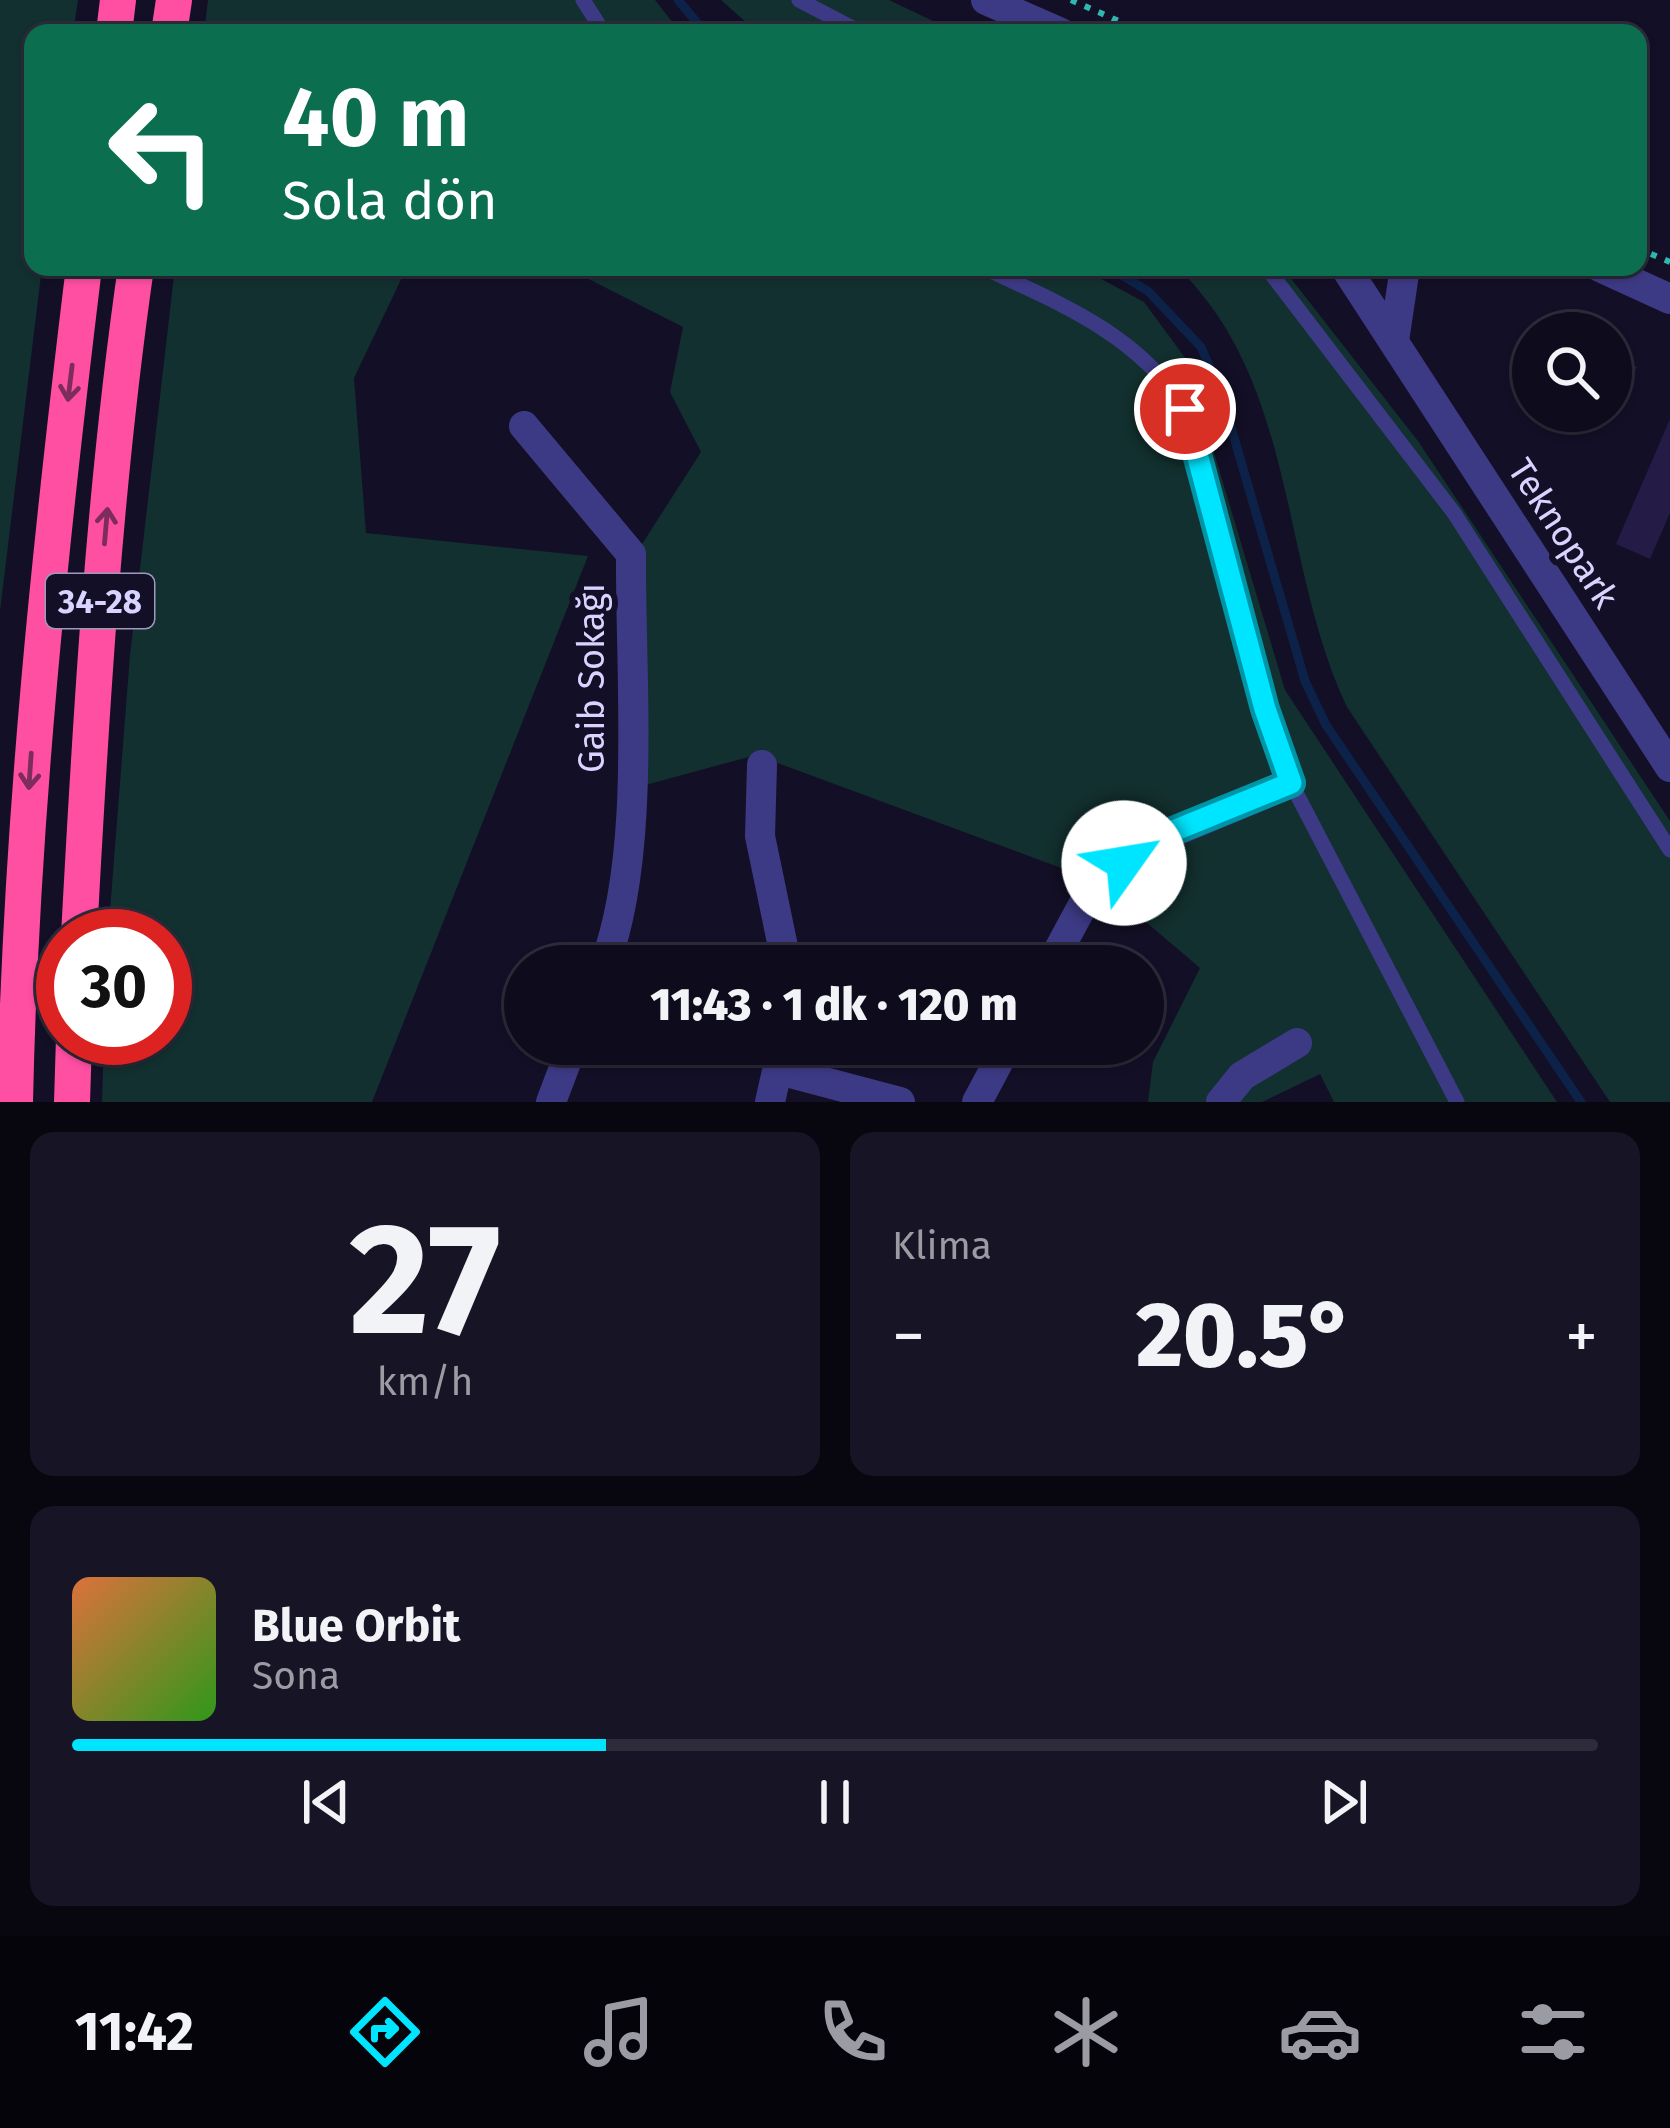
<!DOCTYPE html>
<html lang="tr">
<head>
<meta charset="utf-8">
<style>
  :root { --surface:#0e0b1c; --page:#171425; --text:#f1f3f6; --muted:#9b9ba3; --line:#2e2b3b; --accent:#00e5ff }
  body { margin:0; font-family:"Fira Sans",sans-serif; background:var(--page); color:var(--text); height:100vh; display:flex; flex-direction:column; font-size:45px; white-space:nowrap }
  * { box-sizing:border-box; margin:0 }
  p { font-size:39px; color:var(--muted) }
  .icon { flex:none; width:66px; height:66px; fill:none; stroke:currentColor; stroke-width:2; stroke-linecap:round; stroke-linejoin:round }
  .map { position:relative; height:1102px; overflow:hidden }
  .details { display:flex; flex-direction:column; gap:30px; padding:30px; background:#08060f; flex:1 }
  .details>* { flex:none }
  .guide { position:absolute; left:24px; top:24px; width:1623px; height:252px; border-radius:24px; box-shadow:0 3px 9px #0004,0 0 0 3px var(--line); background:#0b6e4f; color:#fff; overflow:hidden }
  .buttons { position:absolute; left:1512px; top:312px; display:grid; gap:24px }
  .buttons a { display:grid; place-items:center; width:120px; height:120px; border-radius:50%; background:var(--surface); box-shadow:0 3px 9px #0004,0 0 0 3px var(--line); font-size:60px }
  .speed { position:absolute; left:36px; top:909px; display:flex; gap:24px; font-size:60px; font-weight:700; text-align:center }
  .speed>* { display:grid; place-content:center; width:156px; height:156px; border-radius:50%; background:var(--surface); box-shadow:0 3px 9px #0004,0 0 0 3px var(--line); line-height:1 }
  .speed .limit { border:18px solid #d22; background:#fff; color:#111 }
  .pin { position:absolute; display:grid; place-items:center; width:102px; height:102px; color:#fff; margin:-51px; border:6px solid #fff; border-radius:50%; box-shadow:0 3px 12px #0007 }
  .me { position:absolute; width:132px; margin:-66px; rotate:58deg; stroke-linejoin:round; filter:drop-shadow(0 0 9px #0008) }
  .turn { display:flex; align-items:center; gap:42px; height:252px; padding:0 60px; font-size:54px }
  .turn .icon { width:156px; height:156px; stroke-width:2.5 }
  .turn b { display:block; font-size:84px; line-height:102px }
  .big { font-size:90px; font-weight:800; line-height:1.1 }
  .details .widget { flex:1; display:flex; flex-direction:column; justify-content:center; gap:18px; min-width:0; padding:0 42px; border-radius:24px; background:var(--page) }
  .details .dial { align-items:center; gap:0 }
  .dial b { font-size:156px; line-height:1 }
  .song { display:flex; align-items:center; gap:36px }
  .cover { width:144px; height:144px; border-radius:18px; background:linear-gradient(135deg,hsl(20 70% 55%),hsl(110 70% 35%)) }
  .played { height:12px; border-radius:6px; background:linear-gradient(90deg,var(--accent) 35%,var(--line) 35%) }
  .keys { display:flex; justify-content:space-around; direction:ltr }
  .heat { display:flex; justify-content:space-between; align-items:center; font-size:66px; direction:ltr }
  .details .tiles { flex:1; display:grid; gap:30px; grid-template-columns:1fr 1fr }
  .widget:last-child { grid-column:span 2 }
  .trip { position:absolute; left:504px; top:945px; width:660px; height:120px; border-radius:60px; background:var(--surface); box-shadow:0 3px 9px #0004,0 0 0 3px var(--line); font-weight:800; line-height:120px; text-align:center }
  .menu { display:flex; height:192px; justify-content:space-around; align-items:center; background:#06040b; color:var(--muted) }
  .menu .icon { width:84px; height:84px }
  .menu .on { color:var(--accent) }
  .menu b { font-size:54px; color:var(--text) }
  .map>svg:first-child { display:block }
  .green { fill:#12302f }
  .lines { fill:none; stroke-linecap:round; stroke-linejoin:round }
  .stream { stroke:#0c2248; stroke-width:9 }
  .building { fill:#241b47 }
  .path { stroke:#2fb8b0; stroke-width:6; stroke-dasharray:6 9; stroke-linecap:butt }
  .service { stroke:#3d3a85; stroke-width:15 }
  .minor { stroke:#3d3a85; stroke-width:30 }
  .motorway { stroke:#ff4fa3; stroke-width:36 }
  .oneway { stroke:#7d2c5e }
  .route-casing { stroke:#0095a6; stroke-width:30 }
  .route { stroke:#00e5ff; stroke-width:21 }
  .labels { text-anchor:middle; stroke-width:12; stroke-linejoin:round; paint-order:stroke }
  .shield { fill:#130f26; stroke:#9e99be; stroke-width:3 }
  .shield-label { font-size:33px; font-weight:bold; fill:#d9d4ff }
  .street-label { font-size:36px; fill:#d9d4ff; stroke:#130f26 }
</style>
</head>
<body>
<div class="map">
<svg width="1670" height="1102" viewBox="0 0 1670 1102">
  <rect width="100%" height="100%" fill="#130f26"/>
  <g class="green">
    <polygon points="0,0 78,0 73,33 33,33 33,267 42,267 0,611"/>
    <polygon points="208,0 655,0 681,33 204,33"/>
    <polygon points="721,0 889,0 958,33 758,33"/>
    <polygon points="175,267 407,267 354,378 366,533 588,556 372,1102 102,1102 104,1038 165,1038 165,936 108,936 130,655"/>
    <polygon points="565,267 1079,267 1144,302 1186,359 1285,690 1557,1102 1334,1102 1320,1074 1262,1102 1148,1102 1153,1062 1200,968 1099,882 756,755 638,787 635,555 701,452 670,392 683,327"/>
    <path d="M1177,267h105l136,174 252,380v281h-60l-263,-395c-68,-144 -49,-323 -170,-440z"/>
  </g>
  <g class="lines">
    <g class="stream">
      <polyline points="678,0 706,33"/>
      <polyline points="1108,267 1148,291 1201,347 1221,393 1305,681 1326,725 1581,1102"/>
    </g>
  </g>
  <g class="building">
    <polygon points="1614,357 1637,367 1621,404 1611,399"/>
    <polygon points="1670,419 1670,513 1650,559 1616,544"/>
  </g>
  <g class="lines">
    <g class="path">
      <polyline points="1071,0 1146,33"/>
      <polyline points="1651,254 1670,262"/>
    </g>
    <g class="service">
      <polyline points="583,0 604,33"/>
      <polyline points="799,0 862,33"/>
      <path d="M982,267c79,37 153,66 203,141l81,301 25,74 166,319"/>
      <polyline points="1266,267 1454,513 1670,850"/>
    </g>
    <g class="minor">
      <polyline points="986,0 1061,33"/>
      <polyline points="1345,267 1670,767"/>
      <polyline points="1600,267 1670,299"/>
      <polyline points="1394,341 1405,267"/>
      <path d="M524,426l107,128c-1,122 16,300 -27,412"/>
      <polyline points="762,765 760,836 787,966"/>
      <polyline points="1050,966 1092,888 1157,839 1291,783"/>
      <polyline points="779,1070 900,1102"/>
      <polyline points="551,1102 573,1044"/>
      <polyline points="770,1102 783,1044"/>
      <polyline points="977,1102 1008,1044"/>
      <polyline points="1221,1102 1242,1076 1297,1043"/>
    </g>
    <g class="motorway">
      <polyline points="114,33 118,0"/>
      <polyline points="169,33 174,0"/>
      <path d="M79,936c12,-224 25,-447 57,-669"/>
      <path d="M15,1102c6,-280 35,-557 69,-835"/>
      <polyline points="72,1102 74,1038"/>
    </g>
  </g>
  <defs><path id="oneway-shaft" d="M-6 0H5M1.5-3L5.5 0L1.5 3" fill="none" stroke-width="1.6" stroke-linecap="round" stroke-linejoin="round" transform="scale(3)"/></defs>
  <g class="oneway">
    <use href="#oneway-shaft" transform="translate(70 383) rotate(97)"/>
    <use href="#oneway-shaft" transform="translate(106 526) rotate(-85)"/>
    <use href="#oneway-shaft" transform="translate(30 771) rotate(94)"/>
  </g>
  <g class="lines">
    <defs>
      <polyline id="route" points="1124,863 1156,838 1291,783 1265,709 1185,409"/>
    </defs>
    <use href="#route" class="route-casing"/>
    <use href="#route" class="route"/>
  </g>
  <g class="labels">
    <rect class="shield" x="46" y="574" width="108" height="54" rx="9"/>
    <g class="shield-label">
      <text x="100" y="613">34-28</text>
    </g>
    <g class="street-label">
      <text transform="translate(1564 533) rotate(57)" y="13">Teknopark</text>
      <text transform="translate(591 678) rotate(-90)" y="13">Gaib Sokağı</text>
    </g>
  </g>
</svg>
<div class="buttons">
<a><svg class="icon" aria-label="search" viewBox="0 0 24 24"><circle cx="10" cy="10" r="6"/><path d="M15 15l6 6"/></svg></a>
</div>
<div class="speed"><div class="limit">30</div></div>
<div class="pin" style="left:1185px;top:409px;background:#d93025"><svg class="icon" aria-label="arrive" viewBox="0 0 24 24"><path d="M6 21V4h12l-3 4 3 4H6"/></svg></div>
<svg class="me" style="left:1124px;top:863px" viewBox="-20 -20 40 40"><circle r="19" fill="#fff"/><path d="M0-13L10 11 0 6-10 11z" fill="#00e5ff"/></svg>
<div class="trip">11:43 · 1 dk · 120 m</div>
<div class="guide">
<div class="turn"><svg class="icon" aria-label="left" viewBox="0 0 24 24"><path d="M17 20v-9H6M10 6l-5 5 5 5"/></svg><div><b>40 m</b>Sola dön</div></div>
</div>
</div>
<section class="details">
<div class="tiles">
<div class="widget dial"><b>27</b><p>km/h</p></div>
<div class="widget"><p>Klima</p>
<div class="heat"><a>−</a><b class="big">20.5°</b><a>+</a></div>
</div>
<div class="widget">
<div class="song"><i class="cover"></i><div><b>Blue Orbit</b><p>Sona</p></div></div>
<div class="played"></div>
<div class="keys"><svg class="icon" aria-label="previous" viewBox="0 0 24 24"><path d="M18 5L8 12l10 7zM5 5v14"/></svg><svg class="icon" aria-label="pause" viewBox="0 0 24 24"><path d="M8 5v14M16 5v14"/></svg><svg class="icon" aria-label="next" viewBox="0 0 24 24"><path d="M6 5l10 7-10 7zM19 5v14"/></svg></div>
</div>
</div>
</section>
<nav class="menu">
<b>11:42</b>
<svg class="icon on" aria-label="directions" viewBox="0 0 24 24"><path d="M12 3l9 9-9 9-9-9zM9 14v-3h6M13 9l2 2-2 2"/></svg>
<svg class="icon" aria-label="music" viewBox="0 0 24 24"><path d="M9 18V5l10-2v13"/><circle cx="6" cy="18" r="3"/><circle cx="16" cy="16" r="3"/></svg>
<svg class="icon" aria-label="phone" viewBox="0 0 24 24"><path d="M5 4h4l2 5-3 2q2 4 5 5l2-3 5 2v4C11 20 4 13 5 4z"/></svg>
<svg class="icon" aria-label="climate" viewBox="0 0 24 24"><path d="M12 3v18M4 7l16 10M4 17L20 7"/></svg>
<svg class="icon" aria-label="car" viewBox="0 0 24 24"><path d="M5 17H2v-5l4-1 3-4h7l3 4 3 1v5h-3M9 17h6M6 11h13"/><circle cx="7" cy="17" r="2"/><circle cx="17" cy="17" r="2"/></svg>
<svg class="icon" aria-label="filters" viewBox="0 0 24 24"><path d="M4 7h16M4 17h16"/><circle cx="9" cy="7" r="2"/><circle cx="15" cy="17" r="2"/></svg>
</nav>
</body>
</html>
